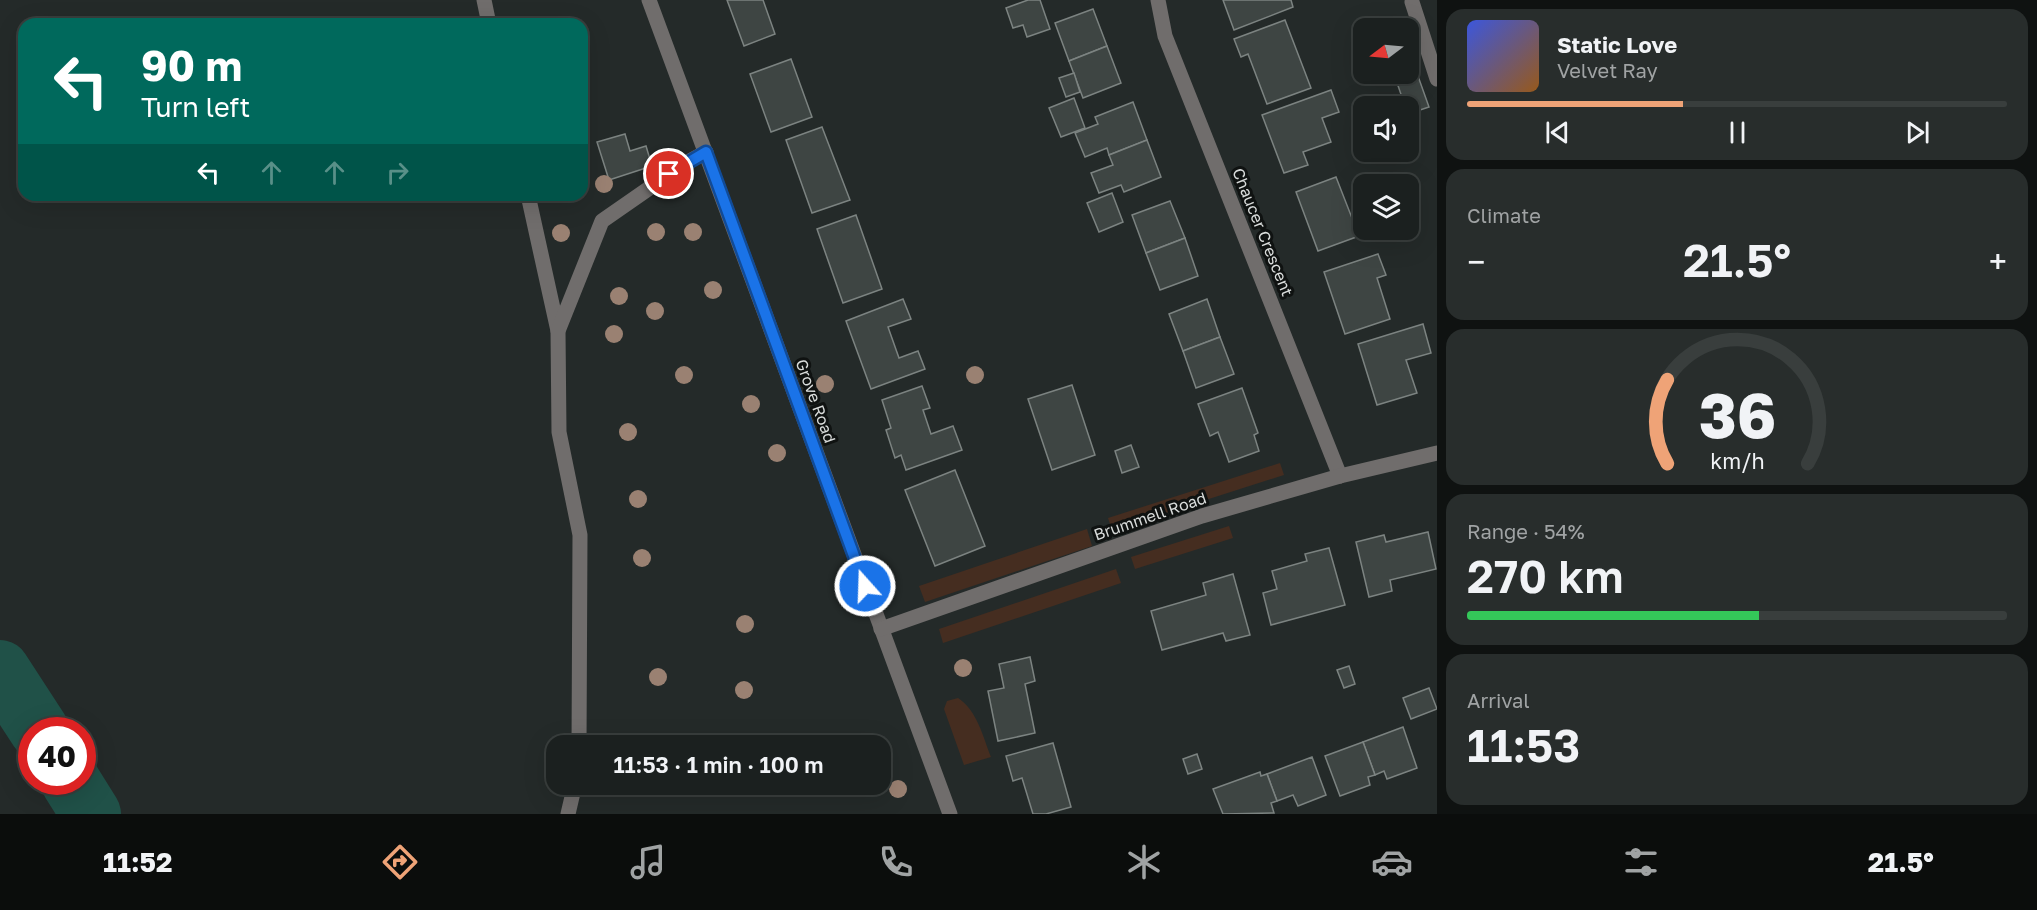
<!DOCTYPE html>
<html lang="en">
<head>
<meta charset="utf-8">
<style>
  :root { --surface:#1b201f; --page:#282d2c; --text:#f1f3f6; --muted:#a0a3a4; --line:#393e3d; --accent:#efa377 }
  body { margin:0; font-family:"Golos Text",sans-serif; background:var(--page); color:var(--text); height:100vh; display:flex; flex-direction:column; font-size:22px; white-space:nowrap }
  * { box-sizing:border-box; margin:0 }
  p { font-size:20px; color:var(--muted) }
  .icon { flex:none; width:33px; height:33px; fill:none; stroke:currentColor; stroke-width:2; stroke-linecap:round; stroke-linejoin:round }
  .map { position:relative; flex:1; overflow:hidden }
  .sheet { display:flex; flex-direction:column; gap:9px; padding:9px; background:#0f1211; width:600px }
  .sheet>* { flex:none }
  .top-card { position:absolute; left:18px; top:18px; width:570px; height:183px; border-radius:18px; box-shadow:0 6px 24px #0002,0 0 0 2px var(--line); background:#00695c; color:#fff; overflow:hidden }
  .needle { width:39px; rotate:254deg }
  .controls { position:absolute; left:1353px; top:18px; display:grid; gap:12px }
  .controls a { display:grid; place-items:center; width:66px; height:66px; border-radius:12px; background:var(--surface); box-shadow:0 6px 24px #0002,0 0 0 2px var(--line); font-size:30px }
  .speed { position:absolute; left:18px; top:717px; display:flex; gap:12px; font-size:30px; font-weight:700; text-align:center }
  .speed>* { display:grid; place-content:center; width:78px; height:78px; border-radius:50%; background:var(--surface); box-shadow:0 6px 24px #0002,0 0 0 2px var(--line); line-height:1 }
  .speed .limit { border:9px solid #d22; background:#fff; color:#111 }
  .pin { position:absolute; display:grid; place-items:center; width:51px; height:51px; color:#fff; margin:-26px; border:3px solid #fff; border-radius:50%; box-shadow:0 2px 6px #0007 }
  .me { position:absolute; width:66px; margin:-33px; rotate:340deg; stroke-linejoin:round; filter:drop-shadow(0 0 4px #0008) }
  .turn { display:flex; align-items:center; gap:21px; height:126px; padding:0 24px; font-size:27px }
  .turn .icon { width:78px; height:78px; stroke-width:2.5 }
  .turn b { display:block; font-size:42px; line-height:51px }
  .lanes { display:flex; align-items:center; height:57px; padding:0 24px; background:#0003; justify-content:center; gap:30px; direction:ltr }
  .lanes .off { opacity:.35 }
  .big { font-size:45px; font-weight:600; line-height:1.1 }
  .sheet .tile { flex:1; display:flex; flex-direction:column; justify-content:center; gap:9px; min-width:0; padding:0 21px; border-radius:18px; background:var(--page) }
  .sheet .dial { align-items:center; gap:0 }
  .dial svg { height:156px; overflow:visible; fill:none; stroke:var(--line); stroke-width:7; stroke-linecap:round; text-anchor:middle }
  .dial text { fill:var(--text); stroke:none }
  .song { display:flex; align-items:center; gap:18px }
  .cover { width:72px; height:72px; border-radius:9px; background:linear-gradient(135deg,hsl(230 70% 55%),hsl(30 70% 35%)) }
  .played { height:6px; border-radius:3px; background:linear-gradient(90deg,var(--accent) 40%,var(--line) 40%) }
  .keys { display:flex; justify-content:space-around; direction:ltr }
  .heat { display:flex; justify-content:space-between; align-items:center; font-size:33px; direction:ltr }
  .charge { height:9px; border-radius:4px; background:linear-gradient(90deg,#34c759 54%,var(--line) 0) }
  .trip { position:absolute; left:546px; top:735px; width:345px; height:60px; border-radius:18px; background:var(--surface); box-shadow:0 6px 24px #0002,0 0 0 2px var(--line); font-weight:600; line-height:60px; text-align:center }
  .tabs { display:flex; height:96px; justify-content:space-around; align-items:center; background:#0b0d0c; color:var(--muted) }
  .tabs .icon { width:42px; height:42px }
  .tabs .active { color:var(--accent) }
  .tabs b { font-size:27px; color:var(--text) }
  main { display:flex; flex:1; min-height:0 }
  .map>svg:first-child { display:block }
  .green { fill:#452d20 }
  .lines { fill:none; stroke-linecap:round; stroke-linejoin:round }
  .river { stroke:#205148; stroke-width:60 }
  .building { fill:#3e4543; stroke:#7c8381; stroke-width:1.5 }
  .minor { stroke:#706d6c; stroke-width:15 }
  .tree { fill:#9a8172 }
  .route-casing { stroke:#114b97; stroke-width:15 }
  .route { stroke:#1a73e8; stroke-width:10 }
  .labels { text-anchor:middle; stroke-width:6; stroke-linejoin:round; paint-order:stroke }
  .street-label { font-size:16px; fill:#d9dcdb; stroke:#0f1211 }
</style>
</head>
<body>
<main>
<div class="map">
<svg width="1437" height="814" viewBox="0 0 1437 814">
  <rect width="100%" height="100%" fill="#242a29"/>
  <g class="green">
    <polygon points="1280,463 1284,475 1112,530 1108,518"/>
    <polygon points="1229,526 1233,538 1135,569 1131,557"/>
    <polygon points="1087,529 1092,546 925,602 919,586"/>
    <polygon points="1116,569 1121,583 943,643 939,629"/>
    <path d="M958,698c19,12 25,39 33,59l-27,8 -20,-56 3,-8z"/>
  </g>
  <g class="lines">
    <g class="river">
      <polyline points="0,670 39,730"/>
      <polyline points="71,782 91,814"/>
    </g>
  </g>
  <g class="building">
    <polygon points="727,0 763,0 775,34 744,46"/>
    <polygon points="1028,0 1040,0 1050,29 1027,37 1023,25 1013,28 1006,8"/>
    <polygon points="1223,0 1291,0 1293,7 1234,30"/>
    <polygon points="1093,9 1107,46 1069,61 1055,23"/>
    <polygon points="1285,20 1311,88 1267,104 1248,54 1241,57 1234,39"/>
    <polygon points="1107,46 1121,83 1083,98 1069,61"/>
    <polygon points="1408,48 1429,107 1408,114 1408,106 1405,106 1394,74 1408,74"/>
    <polygon points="791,59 812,117 771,132 750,74"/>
    <polygon points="1074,73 1080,92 1066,97 1059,78"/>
    <polygon points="1331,90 1339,112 1322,118 1331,142 1303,152 1308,165 1284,173 1262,115"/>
    <polygon points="1074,98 1085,128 1061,137 1049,108"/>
    <polygon points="1133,102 1147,140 1109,155 1107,148 1085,157 1075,133 1098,124 1095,117"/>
    <polygon points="822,127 850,200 812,213 786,140"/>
    <polygon points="625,134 630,151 646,146 652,166 609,180 597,142"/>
    <polygon points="1147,140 1161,177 1124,192 1121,185 1099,193 1091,173 1113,165 1109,155"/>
    <polygon points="1336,177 1359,236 1318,251 1296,192"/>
    <polygon points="1112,193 1123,222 1099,232 1087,203"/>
    <polygon points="1170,201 1185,238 1146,253 1132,215"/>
    <polygon points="856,215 882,289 843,303 817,229"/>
    <polygon points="1185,238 1198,276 1160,290 1146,253"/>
    <polygon points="1378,254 1386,275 1377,278 1390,319 1345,334 1324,272"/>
    <polygon points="903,299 911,319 888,327 899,358 918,351 925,369 871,389 846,321"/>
    <polygon points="1207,299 1220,337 1183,351 1169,314"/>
    <polygon points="1423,324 1431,353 1406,360 1417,393 1377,405 1358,344"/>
    <polygon points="1220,337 1234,374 1196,388 1183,351"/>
    <polygon points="1072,385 1095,455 1052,470 1028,399"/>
    <polygon points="922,386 930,408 923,410 931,434 953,426 962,450 906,470 901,455 895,458 886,430 891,428 882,400"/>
    <polygon points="1242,388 1258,433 1254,435 1259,451 1229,462 1218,432 1210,436 1198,404"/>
    <polygon points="1131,445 1139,467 1122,473 1115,451"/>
    <polygon points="955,470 985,546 935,566 905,490"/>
    <polygon points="1428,532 1436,569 1390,580 1392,591 1369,597 1356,542 1384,535 1386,542"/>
    <polygon points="1329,548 1345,605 1271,625 1263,593 1277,589 1272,571 1307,561 1305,554"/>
    <polygon points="1233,574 1250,635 1226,641 1223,633 1162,650 1151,611 1206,595 1203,583"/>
    <polygon points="1030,657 1035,681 1025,684 1035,733 998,741 988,691 1004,688 999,664"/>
    <polygon points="1349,666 1355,684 1344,688 1337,670"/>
    <polygon points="1429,688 1437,709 1411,719 1403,698"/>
    <polygon points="1403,727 1417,768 1387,779 1384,771 1375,775 1363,742"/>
    <polygon points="1363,742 1375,775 1368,777 1370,785 1340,796 1325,756"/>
    <polygon points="1053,743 1071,807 1046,814 1033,814 1022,778 1013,781 1006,756"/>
    <polygon points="1197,754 1202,769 1188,774 1183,759"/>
    <polygon points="1312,757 1326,795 1298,806 1293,795 1277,801 1267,774"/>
    <polygon points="1260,772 1261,776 1267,774 1277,801 1271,803 1274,813 1223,814 1213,789"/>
  </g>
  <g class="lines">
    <g class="minor">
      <polyline points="484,0 489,24"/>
      <polyline points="649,0 950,814"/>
      <polyline points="1158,0 1165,36 1340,476"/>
      <polyline points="1412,2 1437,79"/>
      <polyline points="528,195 558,331"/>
      <polyline points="881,629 1202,516 1340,476 1437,453"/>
      <polyline points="579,746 580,535 559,432 558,331 602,221 684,164 706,152"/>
      <polyline points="568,814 575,784"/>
    </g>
  </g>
  <g class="tree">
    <circle cx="604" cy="184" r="9"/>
    <circle cx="656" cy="232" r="9"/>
    <circle cx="693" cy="232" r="9"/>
    <circle cx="561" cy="233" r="9"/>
    <circle cx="713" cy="290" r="9"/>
    <circle cx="619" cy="296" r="9"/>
    <circle cx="655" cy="311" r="9"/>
    <circle cx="614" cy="334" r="9"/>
    <circle cx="684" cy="375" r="9"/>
    <circle cx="975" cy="375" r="9"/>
    <circle cx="825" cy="384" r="9"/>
    <circle cx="751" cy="404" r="9"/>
    <circle cx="628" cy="432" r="9"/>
    <circle cx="777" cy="453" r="9"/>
    <circle cx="638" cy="499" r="9"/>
    <circle cx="642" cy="558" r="9"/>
    <circle cx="745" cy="624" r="9"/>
    <circle cx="963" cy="668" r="9"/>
    <circle cx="658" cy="677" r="9"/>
    <circle cx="744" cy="690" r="9"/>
    <circle cx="898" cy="789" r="9"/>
  </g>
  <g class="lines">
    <defs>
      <polyline id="route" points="669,174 706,152 865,586"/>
    </defs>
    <use href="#route" class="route-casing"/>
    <use href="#route" class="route"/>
  </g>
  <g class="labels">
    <g class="street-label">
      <text transform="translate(1263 232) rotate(68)" y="6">Chaucer Crescent</text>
      <text transform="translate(816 401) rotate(70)" y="6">Grove Road</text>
      <text transform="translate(1150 516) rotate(-19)" y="6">Brummell Road</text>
    </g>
  </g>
</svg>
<div class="controls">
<a><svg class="needle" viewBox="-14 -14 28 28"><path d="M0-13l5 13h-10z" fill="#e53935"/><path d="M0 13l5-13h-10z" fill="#a0a3a4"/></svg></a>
<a><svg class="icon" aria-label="sound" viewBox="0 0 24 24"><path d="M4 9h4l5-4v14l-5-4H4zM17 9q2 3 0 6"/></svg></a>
<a><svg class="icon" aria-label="layers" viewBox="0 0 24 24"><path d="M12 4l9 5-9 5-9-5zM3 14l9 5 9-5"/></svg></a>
</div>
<div class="speed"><div class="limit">40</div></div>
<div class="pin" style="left:669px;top:174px;background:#d93025"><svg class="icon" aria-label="arrive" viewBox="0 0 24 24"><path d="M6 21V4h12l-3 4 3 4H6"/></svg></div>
<svg class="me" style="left:865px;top:586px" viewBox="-20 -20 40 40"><circle r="17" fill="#1a73e8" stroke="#fff" stroke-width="3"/><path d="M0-11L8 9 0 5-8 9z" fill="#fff"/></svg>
<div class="trip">11:53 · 1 min · 100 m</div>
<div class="top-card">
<div class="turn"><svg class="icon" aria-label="left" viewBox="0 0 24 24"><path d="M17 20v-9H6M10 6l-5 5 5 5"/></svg><div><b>90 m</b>Turn left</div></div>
<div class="lanes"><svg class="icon" aria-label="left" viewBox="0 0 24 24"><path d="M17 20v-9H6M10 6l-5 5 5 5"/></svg><svg class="icon off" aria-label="ahead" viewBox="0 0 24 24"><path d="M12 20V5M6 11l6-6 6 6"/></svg><svg class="icon off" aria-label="ahead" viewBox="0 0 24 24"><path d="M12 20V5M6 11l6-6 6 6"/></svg><svg class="icon off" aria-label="right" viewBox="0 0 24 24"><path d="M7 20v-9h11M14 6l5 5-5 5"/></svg></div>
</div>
</div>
<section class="sheet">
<div class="tile">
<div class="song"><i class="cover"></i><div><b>Static Love</b><p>Velvet Ray</p></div></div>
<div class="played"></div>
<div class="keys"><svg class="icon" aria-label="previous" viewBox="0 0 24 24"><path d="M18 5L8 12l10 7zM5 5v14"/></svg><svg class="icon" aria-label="pause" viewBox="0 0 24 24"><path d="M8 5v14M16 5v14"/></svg><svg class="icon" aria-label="next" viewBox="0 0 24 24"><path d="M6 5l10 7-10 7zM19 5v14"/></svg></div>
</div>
<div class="tile"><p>Climate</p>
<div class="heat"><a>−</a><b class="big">21.5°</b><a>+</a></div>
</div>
<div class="tile dial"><svg viewBox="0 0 100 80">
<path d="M14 69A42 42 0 1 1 86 69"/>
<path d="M14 69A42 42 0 0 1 14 26" stroke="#efa377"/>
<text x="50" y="56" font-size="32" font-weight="700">36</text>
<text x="50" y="72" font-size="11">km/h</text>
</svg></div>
<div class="tile"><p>Range · 54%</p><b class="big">270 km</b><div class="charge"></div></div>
<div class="tile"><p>Arrival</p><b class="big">11:53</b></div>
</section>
</main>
<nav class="tabs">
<b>11:52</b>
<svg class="icon active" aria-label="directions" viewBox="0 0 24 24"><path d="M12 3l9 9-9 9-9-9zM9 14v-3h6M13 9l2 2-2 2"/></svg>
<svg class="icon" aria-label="music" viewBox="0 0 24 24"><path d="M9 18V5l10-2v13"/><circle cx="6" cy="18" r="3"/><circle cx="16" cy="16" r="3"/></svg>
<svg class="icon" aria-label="phone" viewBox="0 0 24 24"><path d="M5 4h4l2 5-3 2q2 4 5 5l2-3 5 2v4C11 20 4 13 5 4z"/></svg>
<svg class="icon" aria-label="climate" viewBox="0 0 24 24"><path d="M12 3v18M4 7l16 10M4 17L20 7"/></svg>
<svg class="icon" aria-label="car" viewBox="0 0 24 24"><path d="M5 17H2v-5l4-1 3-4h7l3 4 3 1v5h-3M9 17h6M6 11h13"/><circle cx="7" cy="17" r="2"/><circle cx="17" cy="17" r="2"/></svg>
<svg class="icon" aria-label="filters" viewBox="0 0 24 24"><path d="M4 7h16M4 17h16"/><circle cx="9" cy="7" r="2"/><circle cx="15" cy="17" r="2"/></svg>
<b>21.5°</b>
</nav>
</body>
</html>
